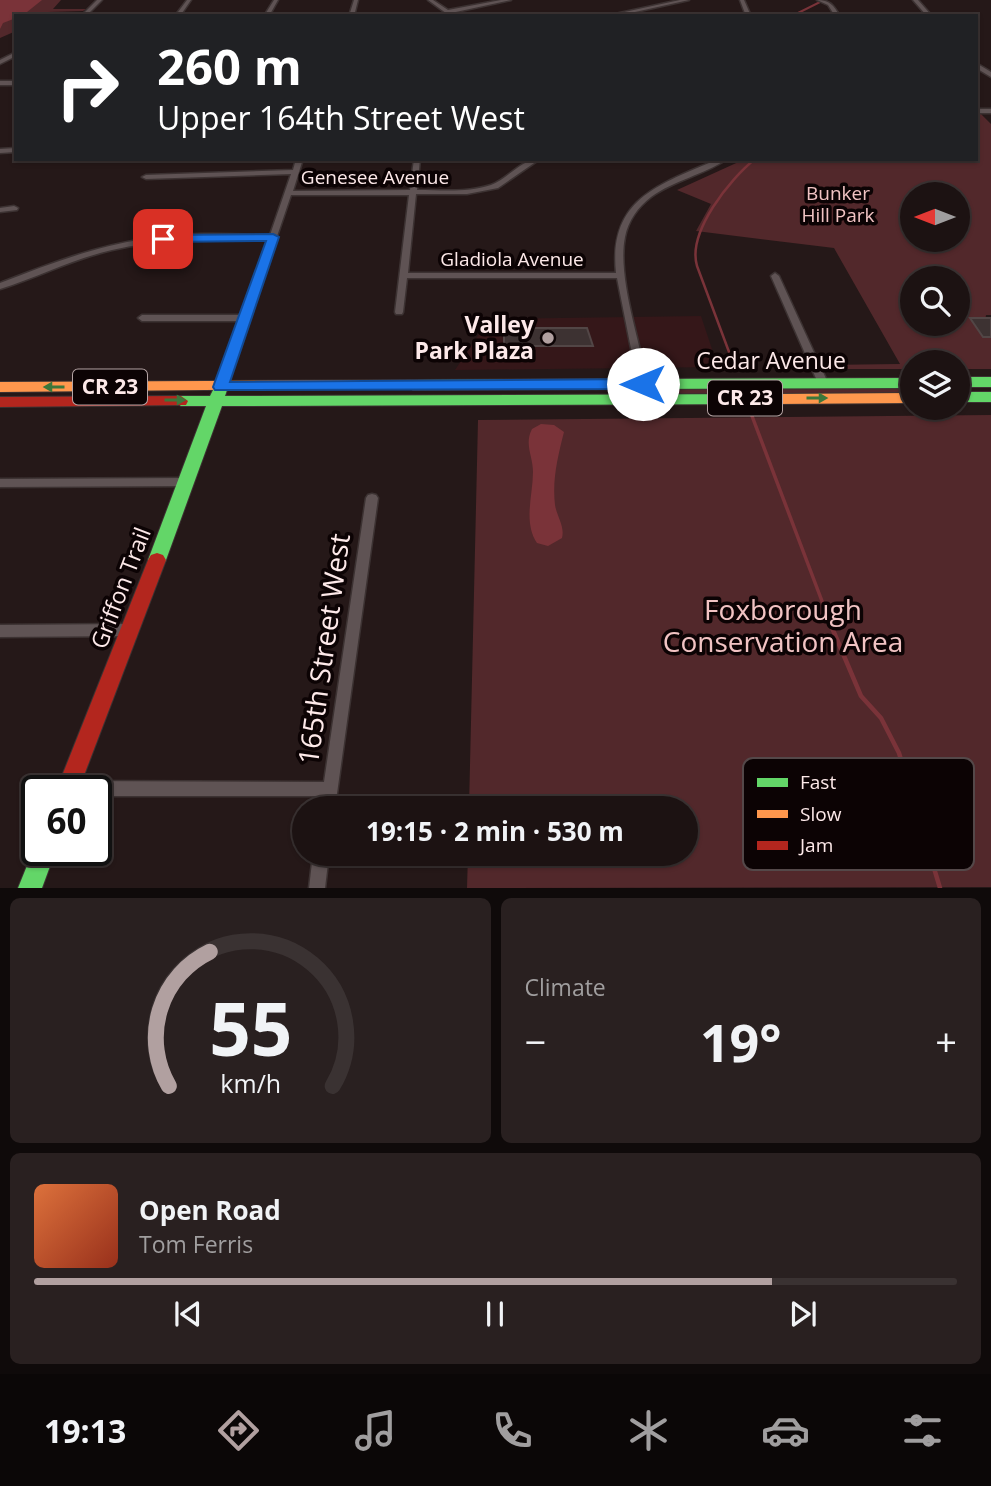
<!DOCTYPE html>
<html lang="en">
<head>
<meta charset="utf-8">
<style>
  :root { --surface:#1c1212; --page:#292020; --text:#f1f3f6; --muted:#a09e9f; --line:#3a3232; --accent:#b1a0a0 }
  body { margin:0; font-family:"Open Sans",sans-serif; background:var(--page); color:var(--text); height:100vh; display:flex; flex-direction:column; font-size:26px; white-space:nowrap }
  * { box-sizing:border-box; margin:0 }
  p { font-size:23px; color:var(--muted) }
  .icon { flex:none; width:38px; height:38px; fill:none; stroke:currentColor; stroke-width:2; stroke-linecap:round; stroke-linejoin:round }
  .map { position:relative; height:888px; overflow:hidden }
  .sheet { display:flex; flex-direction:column; gap:10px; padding:10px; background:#0f0a0a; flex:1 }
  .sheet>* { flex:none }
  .top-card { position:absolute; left:14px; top:14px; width:964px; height:147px; border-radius:0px; box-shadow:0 2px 5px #0004,0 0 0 2px var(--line); background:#202124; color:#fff; overflow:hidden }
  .needle { width:46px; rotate:270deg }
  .controls { position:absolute; left:900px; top:182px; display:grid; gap:14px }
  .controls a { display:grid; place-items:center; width:70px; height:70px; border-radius:50%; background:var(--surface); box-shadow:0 2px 5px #0004,0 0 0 2px var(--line); font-size:35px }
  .speed { position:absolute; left:21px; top:775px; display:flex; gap:14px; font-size:35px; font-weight:700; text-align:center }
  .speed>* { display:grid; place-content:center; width:91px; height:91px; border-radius:50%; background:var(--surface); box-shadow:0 2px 5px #0004,0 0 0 2px var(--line); line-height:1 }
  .speed .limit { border:4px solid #111; border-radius:10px; background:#fff; color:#111 }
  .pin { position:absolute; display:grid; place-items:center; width:60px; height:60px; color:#fff; margin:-30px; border-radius:14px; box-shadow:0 4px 10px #0006 }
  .me { position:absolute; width:77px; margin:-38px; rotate:270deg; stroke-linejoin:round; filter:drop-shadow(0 0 5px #0008) }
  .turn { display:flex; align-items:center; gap:24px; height:147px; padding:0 28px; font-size:32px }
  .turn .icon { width:91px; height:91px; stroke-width:2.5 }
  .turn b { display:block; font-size:49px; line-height:60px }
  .big { font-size:52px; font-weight:700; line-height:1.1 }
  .sheet .widget { flex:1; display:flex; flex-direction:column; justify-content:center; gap:10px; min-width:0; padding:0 24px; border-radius:10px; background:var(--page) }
  .sheet .dial { align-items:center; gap:0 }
  .dial svg { height:182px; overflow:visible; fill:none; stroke:var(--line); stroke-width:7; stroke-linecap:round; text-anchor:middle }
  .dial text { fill:var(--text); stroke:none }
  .song { display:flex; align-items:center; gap:21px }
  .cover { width:84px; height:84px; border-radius:10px; background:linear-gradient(135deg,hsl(20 70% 55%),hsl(10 70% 35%)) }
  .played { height:7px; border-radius:4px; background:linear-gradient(90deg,var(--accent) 80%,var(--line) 80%) }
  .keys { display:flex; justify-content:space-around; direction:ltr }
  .heat { display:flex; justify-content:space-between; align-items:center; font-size:38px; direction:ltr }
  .sheet .tiles { flex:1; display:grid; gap:10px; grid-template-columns:1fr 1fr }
  .widget:last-child { grid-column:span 2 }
  .trip { position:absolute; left:292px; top:796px; width:406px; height:70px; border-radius:35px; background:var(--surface); box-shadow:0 2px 5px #0004,0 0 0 2px var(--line); font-weight:700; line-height:70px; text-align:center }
  .tab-bar { display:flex; height:112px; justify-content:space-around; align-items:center; background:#0b0707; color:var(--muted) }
  .tab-bar .icon { width:49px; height:49px }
  .tab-bar .on { color:var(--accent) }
  .tab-bar b { font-size:32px; color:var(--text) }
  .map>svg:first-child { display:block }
  .built { fill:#351719 }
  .green { fill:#52282b; fill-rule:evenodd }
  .water { fill:#7a3339 }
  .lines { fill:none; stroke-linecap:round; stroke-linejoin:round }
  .stream-far3 { stroke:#7a3339; stroke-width:2 }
  .stream-far2 { stroke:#7a3339; stroke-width:2.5 }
  .stream-far1 { stroke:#7a3339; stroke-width:3.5 }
  .stream { stroke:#7a3339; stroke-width:4.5 }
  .building { fill:#3d3232; stroke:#524646; stroke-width:2 }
  .street-casing { stroke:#3c3232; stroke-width:3 }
  .fast-casing { stroke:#3c3232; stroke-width:2 }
  .slow-casing { stroke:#3c3232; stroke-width:2 }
  .jam-casing { stroke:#3c3232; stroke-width:2 }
  .street { fill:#5f5354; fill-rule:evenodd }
  .fast { fill:#63d668; fill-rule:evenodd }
  .slow { fill:#ff974d; fill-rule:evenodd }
  .jam { fill:#b3261e; fill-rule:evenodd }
  .oneway { fill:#3c773b }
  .route { fill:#1a73e8; stroke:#114b97; stroke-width:2 }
  .poi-dot { fill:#b1a0a0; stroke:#0c0304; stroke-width:2.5 }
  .labels { text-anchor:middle; stroke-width:7; stroke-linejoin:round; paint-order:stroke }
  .far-street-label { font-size:19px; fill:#fde9e9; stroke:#0c0304 }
  .far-park-label { font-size:19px; fill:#f1c3c3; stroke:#0c0304 }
  .shield { fill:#0c0304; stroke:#b5a4a4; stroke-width:2 }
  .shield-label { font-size:21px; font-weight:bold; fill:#fde9e9 }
  .poi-label { font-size:23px; font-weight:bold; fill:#fde9e9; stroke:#0c0304; text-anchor:end }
  .street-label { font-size:23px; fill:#fde9e9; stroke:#0c0304 }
  .near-park-label { font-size:28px; fill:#f1c3c3; stroke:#0c0304 }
  .near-street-label { font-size:28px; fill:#fde9e9; stroke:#0c0304 }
  .key { fill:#0c0304; stroke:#544849; stroke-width:2 }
  .key-label { font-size:19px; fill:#fde9e9 }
</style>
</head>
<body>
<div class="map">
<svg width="991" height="888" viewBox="0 0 991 888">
  <rect width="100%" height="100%" fill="#251818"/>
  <polygon class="built" points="701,316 718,367 455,370 489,319"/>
  <g class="green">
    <polygon points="0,0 61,0 53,9 86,9 83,11 48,12 44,16 16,16 16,31 0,38"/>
    <path d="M977,114h4l10,10v191h-5l-3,22h8v32h-34v-7h-45v7h-86l-3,-4 77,-1 -66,-116 -138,-17 15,-27 -34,-14 68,-31h231zM912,194h45v46h-45zM912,278h45v46h-45z"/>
    <polygon points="912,387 912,393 655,394 654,389"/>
    <polygon points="991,415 991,887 467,888 468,854 686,854 686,808 469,808 478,420"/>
  </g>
  <g class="water">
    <polygon points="0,0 42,0 22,16 16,16 16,18 3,23 0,29"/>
    <path d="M541,424l13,1 10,7c-6,24 -12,47 -9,73 2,12 10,21 7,33l-14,8 -11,-3c-14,-21 -4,-48 -4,-71 0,-16 -9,-28 -1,-43z"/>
  </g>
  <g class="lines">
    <polyline class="stream-far3" points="792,16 824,0"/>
    <path class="stream-far2" d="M735,368l-38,-102c-10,-34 33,-87 58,-107"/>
    <polyline class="stream-far1" points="752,416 828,617"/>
    <polyline class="stream" points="827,616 861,696 881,718 899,753 940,888"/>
  </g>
  <g class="building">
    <polygon points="970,318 991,318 991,337 983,337"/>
    <polygon points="504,328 587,328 593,346 504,346"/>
  </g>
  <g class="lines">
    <defs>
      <g id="street">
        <polygon points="97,0 102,0 86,16 81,16"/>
        <polygon points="187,0 191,0 180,16 175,16"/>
        <polygon points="274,0 278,0 269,16 264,16"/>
        <polygon points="354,0 358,0 354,16 349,16"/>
        <polygon points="428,0 433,0 448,10 501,0 511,0 451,13 453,14 450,16"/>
        <polygon points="680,0 689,0 617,16 606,16"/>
        <polygon points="740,0 744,0 751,16 746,16"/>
        <path d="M817,0c13,0 16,5 23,16h-5l-7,-11z"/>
        <polygon points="913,0 918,0 932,16 927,16"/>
        <polygon points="16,52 16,56 0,64 0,60"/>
        <polygon points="976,63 991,72 991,77 976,68"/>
        <rect x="0" y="81" width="16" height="4"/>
        <rect x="976" y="109" width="15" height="4"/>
        <polygon points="16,148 16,152 0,153 0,149"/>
        <path d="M296,159h7l-10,32 117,-1 4,-31h6l-3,31c24,0 50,3 74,-5 17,-6 30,-26 49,-26l-42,29 -31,6h-51l-8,79h208c-8,-76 46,-89 102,-114h9c-23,16 -53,21 -76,38 -13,10 -23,24 -26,40 -8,39 15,106 23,147l-5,3 -5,-3 -21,-106h-210l-4,34 -1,2h-6l-1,-2 14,-117h-118l-65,192 -5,3 -5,-3 24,-66h-98l-4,-3 4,-3h99l27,-76c-52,0 -104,-1 -156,11 -39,9 -74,27 -112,39v-6c47,-18 95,-37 145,-44 41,-7 83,-5 125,-4l21,-61 -145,5 -4,-2 4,-2 147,-5z"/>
        <polygon points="14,206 18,208 17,210 0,212 0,208"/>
        <polygon points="775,273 779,276 828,383 826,385 823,386 818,383 771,276"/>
        <polygon points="187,478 191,479 192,482 191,485 187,486 0,487 0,479"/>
        <polygon points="372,494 376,495 378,498 335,808 321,808 322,796 96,796 96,791 62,791 61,788 63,783 68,781 324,782 366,498 368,495"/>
        <polygon points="129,624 134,626 135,630 134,634 129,636 0,637 0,625"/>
        <polygon points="313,854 329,854 325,888 309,888"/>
      </g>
      <g id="fast">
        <rect x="957" y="377" width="34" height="10"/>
        <polygon points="912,378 912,388 413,390 406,385 413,380"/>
        <polygon points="221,382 228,387 225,396 775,394 782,399 775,404 222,406 166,560 163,565 157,567 151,565 148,560 206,406 181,406 174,401 181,396 210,396 216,384"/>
        <rect x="957" y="392" width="34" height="10"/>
        <polygon points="37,841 37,850 56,850 42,888 18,888"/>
      </g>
      <g id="slow">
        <polygon points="413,380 420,385 418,388 0,392 0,382"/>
        <polygon points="912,393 912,403 775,404 768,399 775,394"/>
      </g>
      <g id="jam">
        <polygon points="181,396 188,401 186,405 0,407 0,397"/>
        <polygon points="157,553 163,555 166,560 78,791 56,791 148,560 151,555"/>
      </g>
    </defs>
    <use href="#street" class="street-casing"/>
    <use href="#fast" class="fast-casing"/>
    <use href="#slow" class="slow-casing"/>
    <use href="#jam" class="jam-casing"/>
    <use href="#street" class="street"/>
    <use href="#fast" class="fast"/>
    <use href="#slow" class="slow"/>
    <use href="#jam" class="jam"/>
  </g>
  <defs><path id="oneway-solid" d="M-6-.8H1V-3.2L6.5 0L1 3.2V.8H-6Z" transform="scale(1.75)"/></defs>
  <g class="oneway">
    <use href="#oneway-solid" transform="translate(54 387) rotate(180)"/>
    <use href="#oneway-solid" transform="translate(817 398)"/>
    <use href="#oneway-solid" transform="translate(175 400)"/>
  </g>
  <polygon class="route" points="273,234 279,237 230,382 643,379 650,384 643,389 215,390 213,387 266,241 163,242 157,239 163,235"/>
  <circle class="poi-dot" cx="548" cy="338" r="7"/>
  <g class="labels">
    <g class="far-street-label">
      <text x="375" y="184">Genesee Avenue</text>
      <text x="512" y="266">Gladiola Avenue</text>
    </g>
    <g class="far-park-label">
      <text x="838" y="200">Bunker<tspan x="838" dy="22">Hill Park</tspan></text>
    </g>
    <g class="shield">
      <rect x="73" y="369.5" width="74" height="35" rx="5"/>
      <rect x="708" y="380.5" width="74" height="35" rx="5"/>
    </g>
    <g class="shield-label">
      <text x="110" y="394">CR 23</text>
      <text x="745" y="405">CR 23</text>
    </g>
    <g class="poi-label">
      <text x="534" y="333">Valley<tspan x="534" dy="26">Park Plaza</tspan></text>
    </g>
    <g class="street-label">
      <text x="771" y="369">Cedar Avenue</text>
      <text transform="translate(121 588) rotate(-69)" y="8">Griffon Trail</text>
    </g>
    <g class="near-park-label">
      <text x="783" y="620">Foxborough<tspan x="783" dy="32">Conservation Area</tspan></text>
    </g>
    <g class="near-street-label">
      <text transform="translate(324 649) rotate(-82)" y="10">165th Street West</text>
    </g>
  </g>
  <rect x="743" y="758" width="231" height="112" rx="10" class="key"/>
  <rect x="757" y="778" width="31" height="9" fill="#63d668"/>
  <rect x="757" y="810" width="31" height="8" fill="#ff974d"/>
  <rect x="757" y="841" width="31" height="9" fill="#b3261e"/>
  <g class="key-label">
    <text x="800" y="789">Fast</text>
    <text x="800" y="821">Slow</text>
    <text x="800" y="852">Jam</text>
  </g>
</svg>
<div class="controls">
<a><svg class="needle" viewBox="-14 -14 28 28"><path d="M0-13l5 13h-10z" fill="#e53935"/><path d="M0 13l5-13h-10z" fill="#a09e9f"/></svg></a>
<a><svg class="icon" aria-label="search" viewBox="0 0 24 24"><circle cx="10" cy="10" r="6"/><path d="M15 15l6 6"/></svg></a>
<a><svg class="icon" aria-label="layers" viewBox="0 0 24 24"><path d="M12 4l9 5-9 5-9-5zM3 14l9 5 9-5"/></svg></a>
</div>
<div class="speed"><div class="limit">60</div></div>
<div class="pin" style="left:163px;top:239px;background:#d93025"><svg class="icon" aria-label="arrive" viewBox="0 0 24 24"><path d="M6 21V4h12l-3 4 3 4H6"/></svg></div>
<svg class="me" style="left:643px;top:384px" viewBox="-20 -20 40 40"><circle r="19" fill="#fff"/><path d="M0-13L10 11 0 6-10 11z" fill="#1a73e8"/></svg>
<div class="trip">19:15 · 2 min · 530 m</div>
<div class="top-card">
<div class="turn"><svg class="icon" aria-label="right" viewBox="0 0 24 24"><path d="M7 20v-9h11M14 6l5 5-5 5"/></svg><div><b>260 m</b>Upper 164th Street West</div></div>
</div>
</div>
<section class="sheet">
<div class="tiles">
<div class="widget dial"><svg viewBox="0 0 100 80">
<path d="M14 69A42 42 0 1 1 86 69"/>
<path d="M14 69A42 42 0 0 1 32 10" stroke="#b1a0a0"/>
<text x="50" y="56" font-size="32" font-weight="700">55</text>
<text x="50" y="72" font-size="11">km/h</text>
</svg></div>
<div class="widget"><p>Climate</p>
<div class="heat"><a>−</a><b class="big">19°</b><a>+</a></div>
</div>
<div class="widget">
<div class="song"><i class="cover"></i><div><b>Open Road</b><p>Tom Ferris</p></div></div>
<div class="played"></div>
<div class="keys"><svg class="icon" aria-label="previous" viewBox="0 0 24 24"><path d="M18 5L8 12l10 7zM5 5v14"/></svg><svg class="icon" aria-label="pause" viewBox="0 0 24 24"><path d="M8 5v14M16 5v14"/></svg><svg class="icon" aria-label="next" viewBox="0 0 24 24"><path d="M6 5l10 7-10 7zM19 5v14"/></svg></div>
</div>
</div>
</section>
<nav class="tab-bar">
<b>19:13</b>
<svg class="icon on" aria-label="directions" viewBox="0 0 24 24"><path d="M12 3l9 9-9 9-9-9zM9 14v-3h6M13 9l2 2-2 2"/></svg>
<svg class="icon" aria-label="music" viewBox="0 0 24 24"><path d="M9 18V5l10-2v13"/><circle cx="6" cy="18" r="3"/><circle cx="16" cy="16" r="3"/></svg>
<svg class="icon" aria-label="phone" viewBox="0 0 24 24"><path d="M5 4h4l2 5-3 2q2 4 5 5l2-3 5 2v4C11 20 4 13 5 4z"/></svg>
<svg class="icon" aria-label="climate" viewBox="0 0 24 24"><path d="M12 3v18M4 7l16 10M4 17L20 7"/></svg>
<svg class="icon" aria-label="car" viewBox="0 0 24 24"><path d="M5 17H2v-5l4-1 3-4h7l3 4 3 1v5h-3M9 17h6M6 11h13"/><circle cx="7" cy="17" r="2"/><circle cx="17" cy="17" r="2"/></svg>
<svg class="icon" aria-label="filters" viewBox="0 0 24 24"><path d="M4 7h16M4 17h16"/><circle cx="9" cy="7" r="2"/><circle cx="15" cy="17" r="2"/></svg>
</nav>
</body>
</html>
